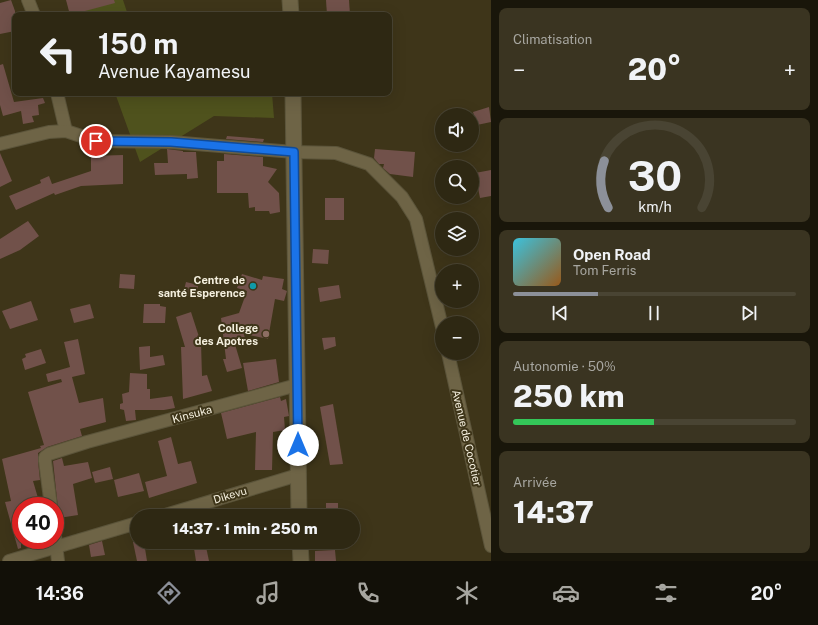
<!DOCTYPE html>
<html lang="fr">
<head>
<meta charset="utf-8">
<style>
  :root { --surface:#2e2813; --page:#3a3421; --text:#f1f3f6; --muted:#a7a6a0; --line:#494433; --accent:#8c9099 }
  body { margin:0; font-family:"Public Sans",sans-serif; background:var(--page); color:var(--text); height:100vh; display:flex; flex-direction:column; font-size:15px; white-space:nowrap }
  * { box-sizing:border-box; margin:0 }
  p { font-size:13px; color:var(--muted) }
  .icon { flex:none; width:22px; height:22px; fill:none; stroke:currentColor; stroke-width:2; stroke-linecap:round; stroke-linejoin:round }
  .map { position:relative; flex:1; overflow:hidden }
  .panel { display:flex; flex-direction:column; gap:8px; padding:8px; background:#19160a; width:327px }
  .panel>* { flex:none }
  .hud { position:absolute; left:12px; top:12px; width:380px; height:84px; border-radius:8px; box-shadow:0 4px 16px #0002,0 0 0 1px var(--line); background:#2e2813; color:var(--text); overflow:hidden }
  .controls { position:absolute; left:435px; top:108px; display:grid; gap:8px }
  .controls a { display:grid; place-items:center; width:44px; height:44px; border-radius:50%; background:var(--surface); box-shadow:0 4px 16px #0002,0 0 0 1px var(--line); font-size:20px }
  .speed { position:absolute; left:12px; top:497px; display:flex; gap:8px; font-size:20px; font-weight:700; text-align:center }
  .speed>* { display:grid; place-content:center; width:52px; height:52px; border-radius:50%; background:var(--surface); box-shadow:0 4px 16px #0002,0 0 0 1px var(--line); line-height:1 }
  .speed .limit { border:6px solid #d22; background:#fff; color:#111 }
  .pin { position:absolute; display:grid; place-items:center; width:34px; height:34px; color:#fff; margin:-17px; border:2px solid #fff; border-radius:50%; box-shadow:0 1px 4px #0007 }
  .me { position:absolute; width:44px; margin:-22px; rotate:0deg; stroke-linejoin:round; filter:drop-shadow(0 0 3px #0008) }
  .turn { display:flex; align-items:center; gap:14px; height:84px; padding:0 20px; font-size:18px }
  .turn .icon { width:52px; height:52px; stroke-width:2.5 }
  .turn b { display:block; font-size:28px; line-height:34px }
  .big { font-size:30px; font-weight:800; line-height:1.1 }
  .panel .widget { flex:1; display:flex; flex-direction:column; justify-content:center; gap:6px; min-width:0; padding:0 14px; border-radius:8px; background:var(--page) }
  .panel .dial { align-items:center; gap:0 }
  .dial svg { height:104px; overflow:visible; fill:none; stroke:var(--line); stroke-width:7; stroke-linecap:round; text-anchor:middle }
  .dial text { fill:var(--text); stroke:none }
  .song { display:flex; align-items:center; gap:12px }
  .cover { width:48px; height:48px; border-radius:6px; background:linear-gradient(135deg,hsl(190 70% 55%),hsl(30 70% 35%)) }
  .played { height:4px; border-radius:2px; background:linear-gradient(90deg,var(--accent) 30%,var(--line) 30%) }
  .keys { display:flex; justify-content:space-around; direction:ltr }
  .heat { display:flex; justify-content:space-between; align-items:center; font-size:22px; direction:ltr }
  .charge { height:6px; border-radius:3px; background:linear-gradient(90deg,#34c759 50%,var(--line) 0) }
  .trip { position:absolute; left:130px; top:509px; width:230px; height:40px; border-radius:20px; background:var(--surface); box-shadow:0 4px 16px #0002,0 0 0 1px var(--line); font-weight:800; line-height:40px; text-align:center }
  .tab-bar { display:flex; height:64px; justify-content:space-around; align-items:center; background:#121008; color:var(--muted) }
  .tab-bar .icon { width:28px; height:28px }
  .tab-bar .active { color:var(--accent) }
  .tab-bar b { font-size:18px; color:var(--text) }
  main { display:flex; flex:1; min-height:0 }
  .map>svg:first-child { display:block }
  .green { fill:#4f521d }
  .building { fill:#71514a }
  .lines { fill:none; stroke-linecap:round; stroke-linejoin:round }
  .minor-casing { stroke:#5b543a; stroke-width:14 }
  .tertiary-casing { stroke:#5b543a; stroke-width:17 }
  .minor { stroke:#6e6446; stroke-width:12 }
  .tertiary { stroke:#6e6446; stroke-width:15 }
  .route-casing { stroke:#114b97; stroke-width:10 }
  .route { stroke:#1a73e8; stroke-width:7 }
  .culture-dot { fill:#0f9aa8; stroke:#3e3519; stroke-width:1.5 }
  .education-dot { fill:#8d6e63; stroke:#3e3519; stroke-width:1.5 }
  .labels { text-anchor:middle; stroke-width:4; stroke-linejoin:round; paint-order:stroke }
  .poi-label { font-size:11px; font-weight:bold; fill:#f4efde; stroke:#3e3519; text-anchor:end }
  .street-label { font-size:11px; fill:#f4efde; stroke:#3e3519 }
</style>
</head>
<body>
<main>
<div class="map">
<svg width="491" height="561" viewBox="0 0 491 561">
  <rect width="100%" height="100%" fill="#3e3519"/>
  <g class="green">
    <polygon points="81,0 123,0 128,15 87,15"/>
    <polygon points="115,93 272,93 274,118 214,116 140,162"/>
  </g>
  <g class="building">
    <polygon points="11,0 15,11 15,31 0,34 0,3"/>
    <polygon points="66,0 114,0 115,3 70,15"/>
    <polygon points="326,0 349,0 350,15 327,15"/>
    <polygon points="3,64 14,102 43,98 45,103 38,105 39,115 32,116 34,122 23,124 21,111 3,116 0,105 0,65"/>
    <polygon points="489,107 491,122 477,125 473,112"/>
    <polygon points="227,136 264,139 263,142 226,139"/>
    <polygon points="167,149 183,151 183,152 196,152 198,178 187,179 187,174 155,175 154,163 168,163"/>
    <polygon points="375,149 415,152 413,177 390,174 383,168 384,164 379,164 374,158"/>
    <polygon points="0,153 12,181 0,187"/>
    <polygon points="224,154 263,157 263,166 277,169 268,182 279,193 280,212 270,214 269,211 255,211 255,207 249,208 248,193 217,193 217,161 224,161"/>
    <polygon points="123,155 123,184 81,186 55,195 54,193 16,210 9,196 41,183 40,180 49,176 52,184 91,171 91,156"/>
    <polygon points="491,170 491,196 480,198 475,173"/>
    <rect x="325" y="198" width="19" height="22"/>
    <polygon points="28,221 39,236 20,250 0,259 0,239"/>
    <polygon points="313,249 329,250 328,264 312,263"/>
    <polygon points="120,274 135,275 134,289 119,288"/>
    <polygon points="242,274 262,280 263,276 284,279 282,289 287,291 284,301 275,299 268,339 244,334 245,339 234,341 242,368 227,372 223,359 226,359 221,318 239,313 247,291 237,288"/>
    <polygon points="186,282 198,285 197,298 183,294"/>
    <polygon points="339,285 341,298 320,302 318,288"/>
    <polygon points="31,301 38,320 10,329 2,311"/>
    <polygon points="90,304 94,318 74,323 70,309"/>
    <polygon points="144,304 160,304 160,306 166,307 165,323 143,323"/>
    <polygon points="191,312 201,343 202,376 207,375 212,391 183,399 181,347 185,347 176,317"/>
    <polygon points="335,337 336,346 324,350 322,338"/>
    <polygon points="78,339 85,374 72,377 79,403 103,398 106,422 80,429 82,436 47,447 38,453 38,461 40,480 33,481 38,498 23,502 24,506 21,506 21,548 18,549 5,502 11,501 2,459 41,448 40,446 44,445 28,392 62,382 61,379 48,382 46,374 70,367 64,342"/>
    <polygon points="150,346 150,357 163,355 165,365 140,370 139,347"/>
    <polygon points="41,349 46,363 25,370 22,359 26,357 25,354"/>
    <polygon points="276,359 279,382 248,391 243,363"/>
    <polygon points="130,373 147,374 147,389 150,389 150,399 172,396 175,408 164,410 135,410 136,420 126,421 124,410 120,409 120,404 123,403 122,394 129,392"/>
    <polygon points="280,397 281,401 286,399 289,416 284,417 285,430 273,432 272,470 255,470 256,432 227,439 221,413"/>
    <polygon points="333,404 343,464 330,465 320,407"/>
    <polygon points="171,437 178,464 191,461 197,483 149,498 145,482 167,476 158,441"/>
    <polygon points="62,458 64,466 88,462 92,478 73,484 78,515 59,518 53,461"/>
    <polygon points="110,467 113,479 95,483 92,472"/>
    <polygon points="139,473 144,491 118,497 114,480"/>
    <rect x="326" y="503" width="12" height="13"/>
    <polygon points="102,541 105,555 91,557 89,545"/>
    <polygon points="133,542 144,542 147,561 137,561"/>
    <polygon points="193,542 205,542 209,561 196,561"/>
    <polygon points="335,550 336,561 315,561 315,551"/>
  </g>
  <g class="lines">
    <defs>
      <g id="minor">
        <polyline points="28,0 34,15"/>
        <polyline points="57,93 66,131"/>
        <polyline points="0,144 49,132 66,131 96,141 171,142 294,152 336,153 369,164 402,197 416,219 442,327"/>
        <polyline points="448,353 491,546"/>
        <polyline points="51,506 45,461 45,457 49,454 87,442 297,385"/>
        <polyline points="162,516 298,475"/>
        <polyline points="55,536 58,561"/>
        <polyline points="9,561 137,523"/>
      </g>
      <g id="tertiary">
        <polyline points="290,0 291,15"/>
        <polyline points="293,93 299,516"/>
        <polyline points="300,542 301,561"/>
      </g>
    </defs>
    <use href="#minor" class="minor-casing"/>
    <use href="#tertiary" class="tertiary-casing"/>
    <use href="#minor" class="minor"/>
    <use href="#tertiary" class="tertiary"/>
  </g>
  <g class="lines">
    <defs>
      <polyline id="route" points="96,141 171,142 294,152 298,445"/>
    </defs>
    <use href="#route" class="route-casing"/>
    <use href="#route" class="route"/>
  </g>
  <circle class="culture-dot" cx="253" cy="286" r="4"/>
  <circle class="education-dot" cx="266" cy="334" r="4"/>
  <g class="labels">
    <g class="poi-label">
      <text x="245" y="284">Centre de<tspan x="245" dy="13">santé Esperence</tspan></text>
      <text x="258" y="332">College<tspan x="258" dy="13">des Apotres</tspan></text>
    </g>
    <g class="street-label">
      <text transform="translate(192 414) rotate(-15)" y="4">Kinsuka</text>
      <text transform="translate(467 438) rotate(77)" y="4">Avenue de Cocotier</text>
      <text transform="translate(230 495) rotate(-17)" y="4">Dikevu</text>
    </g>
  </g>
</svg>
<div class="controls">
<a><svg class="icon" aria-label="sound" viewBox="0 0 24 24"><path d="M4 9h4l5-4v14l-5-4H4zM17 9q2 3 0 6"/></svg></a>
<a><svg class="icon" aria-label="search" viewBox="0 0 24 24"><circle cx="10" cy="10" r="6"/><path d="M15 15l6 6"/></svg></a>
<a><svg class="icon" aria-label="layers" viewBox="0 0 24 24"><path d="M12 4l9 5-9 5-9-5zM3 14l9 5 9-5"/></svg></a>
<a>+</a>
<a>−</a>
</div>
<div class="speed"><div class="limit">40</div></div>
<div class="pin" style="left:96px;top:141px;background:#d93025"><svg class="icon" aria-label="arrive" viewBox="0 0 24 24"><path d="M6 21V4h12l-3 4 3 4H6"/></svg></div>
<svg class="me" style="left:298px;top:445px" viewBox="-20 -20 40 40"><circle r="19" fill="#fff"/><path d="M0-13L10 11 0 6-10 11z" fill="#1a73e8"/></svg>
<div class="trip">14:37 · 1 min · 250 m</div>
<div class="hud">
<div class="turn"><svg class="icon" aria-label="left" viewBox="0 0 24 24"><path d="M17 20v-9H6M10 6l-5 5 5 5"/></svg><div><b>150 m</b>Avenue Kayamesu</div></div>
</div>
</div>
<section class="panel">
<div class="widget"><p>Climatisation</p>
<div class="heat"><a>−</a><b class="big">20°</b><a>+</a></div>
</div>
<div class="widget dial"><svg viewBox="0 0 100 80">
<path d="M14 69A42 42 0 1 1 86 69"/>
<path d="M14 69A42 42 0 0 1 11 33" stroke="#8c9099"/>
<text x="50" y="56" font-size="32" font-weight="700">30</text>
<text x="50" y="72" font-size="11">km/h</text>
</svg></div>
<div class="widget">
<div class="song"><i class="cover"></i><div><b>Open Road</b><p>Tom Ferris</p></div></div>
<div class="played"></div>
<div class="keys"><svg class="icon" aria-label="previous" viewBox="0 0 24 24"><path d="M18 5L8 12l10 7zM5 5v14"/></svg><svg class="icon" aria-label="pause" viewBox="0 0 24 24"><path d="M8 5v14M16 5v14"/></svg><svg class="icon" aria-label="next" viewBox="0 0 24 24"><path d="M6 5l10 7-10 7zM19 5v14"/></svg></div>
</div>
<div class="widget"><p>Autonomie · 50%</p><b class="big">250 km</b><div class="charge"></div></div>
<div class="widget"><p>Arrivée</p><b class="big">14:37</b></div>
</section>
</main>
<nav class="tab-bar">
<b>14:36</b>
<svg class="icon active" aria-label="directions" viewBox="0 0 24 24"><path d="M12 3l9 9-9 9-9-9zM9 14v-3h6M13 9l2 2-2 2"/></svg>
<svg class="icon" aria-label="music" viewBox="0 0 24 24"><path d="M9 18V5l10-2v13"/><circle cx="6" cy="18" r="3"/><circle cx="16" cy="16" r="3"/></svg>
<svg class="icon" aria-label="phone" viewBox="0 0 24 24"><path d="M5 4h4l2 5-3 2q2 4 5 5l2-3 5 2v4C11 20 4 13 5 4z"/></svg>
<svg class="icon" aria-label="climate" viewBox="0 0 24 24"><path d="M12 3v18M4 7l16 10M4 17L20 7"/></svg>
<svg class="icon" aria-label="car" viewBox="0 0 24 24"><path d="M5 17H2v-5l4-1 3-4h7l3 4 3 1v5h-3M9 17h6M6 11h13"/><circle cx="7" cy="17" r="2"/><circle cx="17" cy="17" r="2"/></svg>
<svg class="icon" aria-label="filters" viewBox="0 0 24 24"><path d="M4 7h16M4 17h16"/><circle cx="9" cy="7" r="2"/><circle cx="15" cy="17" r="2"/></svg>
<b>20°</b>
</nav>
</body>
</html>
